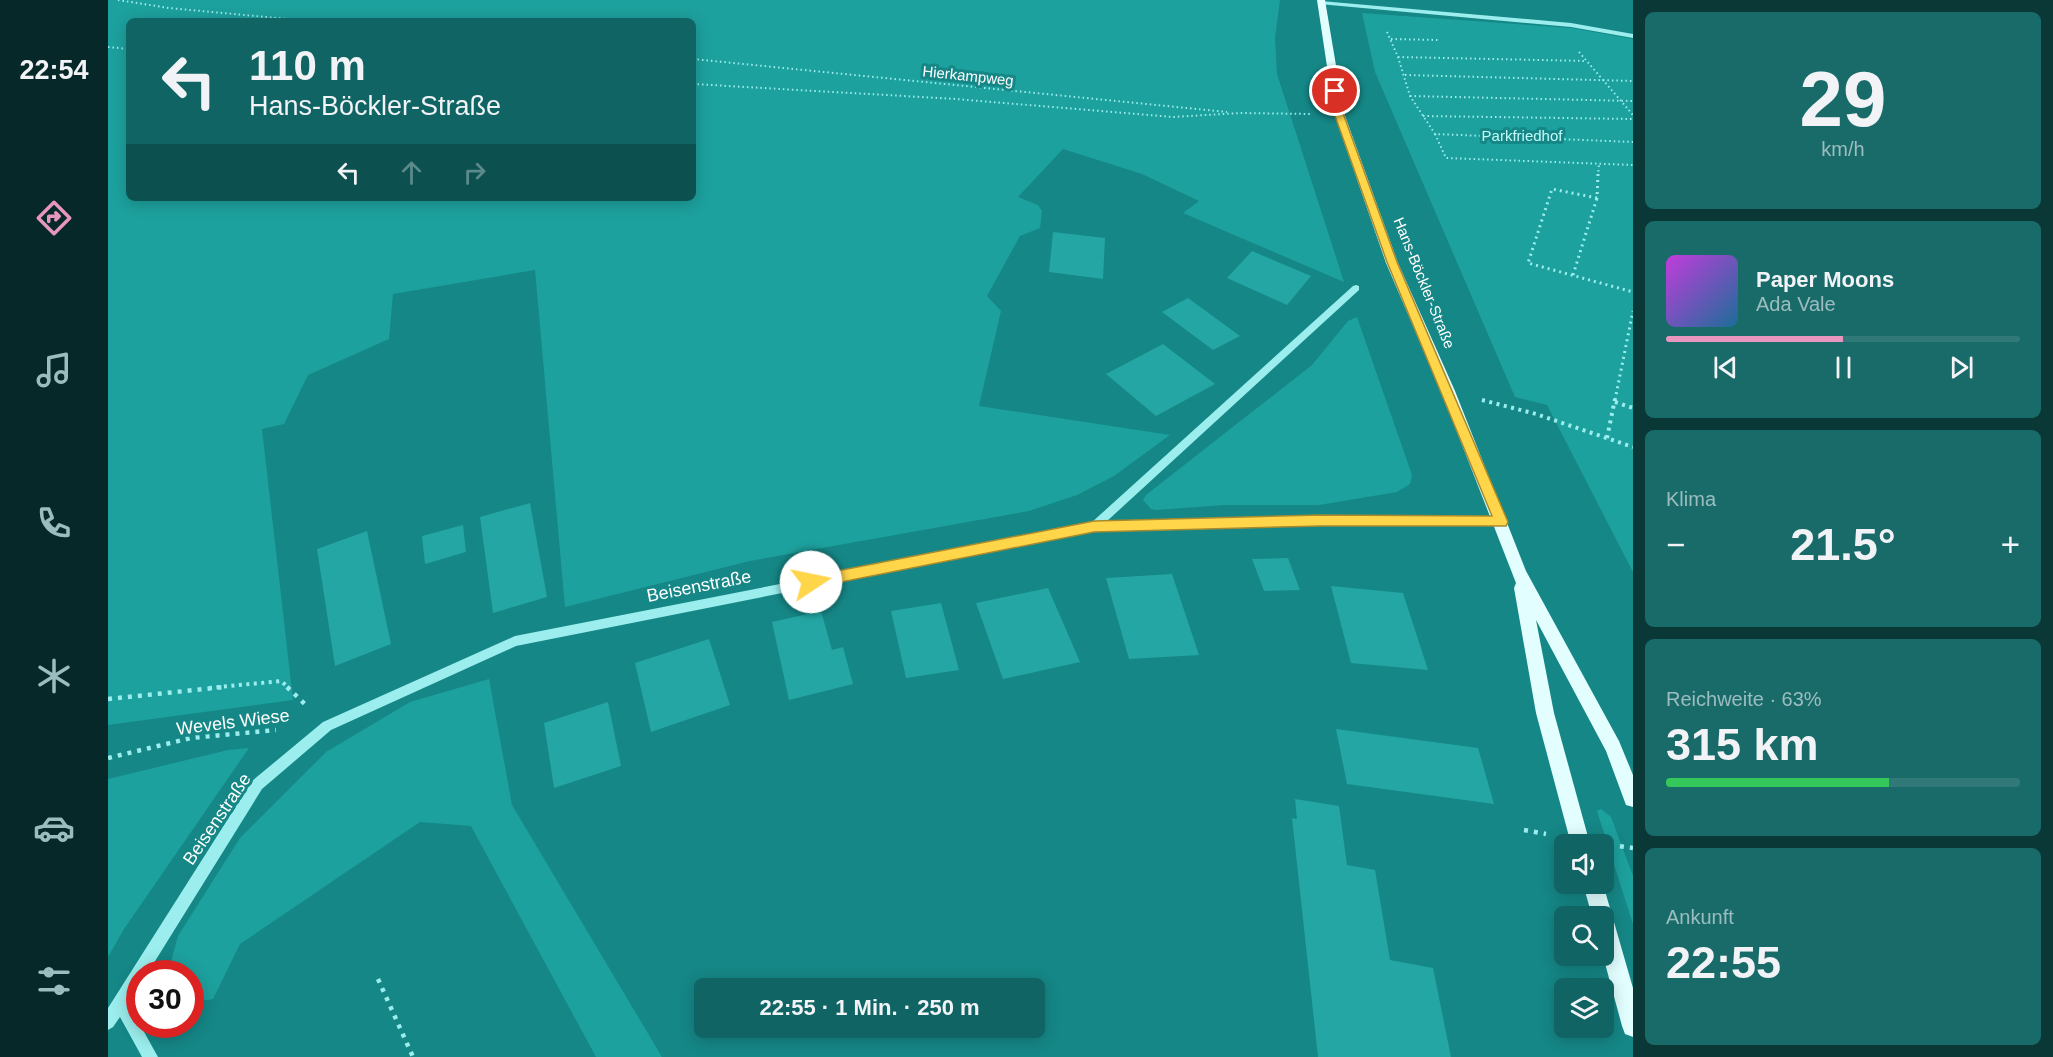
<!DOCTYPE html>
<html lang="de">
<head>
<meta charset="utf-8">
<style>
  :root { --surface:#106564; --page:#196b6a; --text:#f1f3f6; --muted:#9cbdbf; --line:#307978; --accent:#e797bd }
  body { margin:0; font-family:Helvetica,sans-serif; background:var(--page); color:var(--text); height:100vh; display:flex; flex-direction:column; font-size:22px; white-space:nowrap }
  * { box-sizing:border-box; margin:0 }
  p { font-size:20px; color:var(--muted) }
  .icon { flex:none; width:33px; height:33px; fill:none; stroke:currentColor; stroke-width:2; stroke-linecap:round; stroke-linejoin:round }
  .map { position:relative; flex:1; overflow:hidden }
  .sheet { display:flex; flex-direction:column; gap:12px; padding:12px; background:#093837; width:420px }
  .sheet>* { flex:none }
  .banner { position:absolute; left:18px; top:18px; width:570px; height:183px; border-radius:9px; box-shadow:0 3px 15px #0003; background:#106564; color:var(--text); overflow:hidden }
  .tools { position:absolute; left:1446px; top:834px; display:grid; gap:12px }
  .tools a { display:grid; place-items:center; width:60px; height:60px; border-radius:9px; background:var(--surface); box-shadow:0 3px 15px #0003; font-size:30px }
  .speed { position:absolute; left:18px; top:960px; display:flex; gap:12px; font-size:30px; font-weight:700; text-align:center }
  .speed>* { display:grid; place-content:center; width:78px; height:78px; border-radius:50%; background:var(--surface); box-shadow:0 3px 15px #0003; line-height:1 }
  .speed .limit { border:9px solid #d22; background:#fff; color:#111 }
  .pin { position:absolute; display:grid; place-items:center; width:51px; height:51px; color:#fff; margin:-26px; border:3px solid #fff; border-radius:50%; box-shadow:0 2px 6px #0007 }
  .me { position:absolute; width:66px; margin:-33px; rotate:79deg; stroke-linejoin:round; filter:drop-shadow(0 0 4px #0008) }
  .turn { display:flex; align-items:center; gap:21px; height:126px; padding:0 24px; font-size:27px }
  .turn .icon { width:78px; height:78px; stroke-width:2.5 }
  .turn b { display:block; font-size:42px; line-height:51px }
  .lanes { display:flex; align-items:center; height:57px; padding:0 24px; background:#0003; justify-content:center; gap:30px; direction:ltr }
  .lanes .off { opacity:.35 }
  .big { font-size:45px; font-weight:800; line-height:1.1 }
  .sheet .widget { flex:1; display:flex; flex-direction:column; justify-content:center; gap:9px; min-width:0; padding:0 21px; border-radius:9px; background:var(--page) }
  .sheet .dial { align-items:center; gap:0 }
  .dial b { font-size:78px; line-height:1 }
  .song { display:flex; align-items:center; gap:18px }
  .cover { width:72px; height:72px; border-radius:9px; background:linear-gradient(135deg,hsl(290 70% 55%),hsl(200 70% 35%)) }
  .played { height:6px; border-radius:3px; background:linear-gradient(90deg,var(--accent) 50%,var(--line) 50%) }
  .keys { display:flex; justify-content:space-around; direction:ltr }
  .heat { display:flex; justify-content:space-between; align-items:center; font-size:33px; direction:ltr }
  .charge { height:9px; border-radius:4px; background:linear-gradient(90deg,#34c759 63%,var(--line) 0) }
  .trip { position:absolute; left:586px; top:978px; width:351px; height:60px; border-radius:9px; background:var(--surface); box-shadow:0 3px 15px #0003; font-weight:800; line-height:60px; text-align:center }
  main { display:flex; flex:1; min-height:0 }
  .tabs { display:flex; flex-direction:column; width:108px; justify-content:space-around; align-items:center; background:#062828; color:var(--muted) }
  .tabs .icon { width:42px; height:42px }
  .tabs .on { color:var(--accent) }
  .tabs b { font-size:27px; color:var(--text) }
  .map>svg:first-child { display:block }
  .green { fill:#1da19e; fill-rule:evenodd }
  .building { fill:#23a6a4 }
  .lines { fill:none; stroke-linecap:round; stroke-linejoin:round }
  .path-far3 { stroke:#9beeed; stroke-width:2; stroke-dasharray:1.5 3; stroke-linecap:butt }
  .path-far2 { stroke:#9beeed; stroke-width:3; stroke-dasharray:2 4; stroke-linecap:butt }
  .path-far1 { stroke:#9beeed; stroke-width:4; stroke-dasharray:3 4.5; stroke-linecap:butt }
  .path { stroke:#9beeed; stroke-width:4.5; stroke-dasharray:4 6; stroke-linecap:butt }
  .minor { fill:#9beeed; fill-rule:evenodd }
  .major { fill:#e2feff; fill-rule:evenodd }
  .route { fill:#ffd54a; stroke:#a68a30; stroke-width:1.5 }
  .labels { text-anchor:middle; stroke-width:6; stroke-linejoin:round; paint-order:stroke }
  .far-street-label { font-size:15px; fill:#fff; stroke:#158786 }
  .far-park-label { font-size:15px; fill:#c1fbf9; stroke:#158786 }
  .street-label { font-size:18px; fill:#fff; stroke:#158786 }
</style>
</head>
<body>
<main>
<nav class="tabs">
<b>22:54</b>
<svg class="icon on" aria-label="directions" viewBox="0 0 24 24"><path d="M12 3l9 9-9 9-9-9zM9 14v-3h6M13 9l2 2-2 2"/></svg>
<svg class="icon" aria-label="music" viewBox="0 0 24 24"><path d="M9 18V5l10-2v13"/><circle cx="6" cy="18" r="3"/><circle cx="16" cy="16" r="3"/></svg>
<svg class="icon" aria-label="phone" viewBox="0 0 24 24"><path d="M5 4h4l2 5-3 2q2 4 5 5l2-3 5 2v4C11 20 4 13 5 4z"/></svg>
<svg class="icon" aria-label="climate" viewBox="0 0 24 24"><path d="M12 3v18M4 7l16 10M4 17L20 7"/></svg>
<svg class="icon" aria-label="car" viewBox="0 0 24 24"><path d="M5 17H2v-5l4-1 3-4h7l3 4 3 1v5h-3M9 17h6M6 11h13"/><circle cx="7" cy="17" r="2"/><circle cx="17" cy="17" r="2"/></svg>
<svg class="icon" aria-label="filters" viewBox="0 0 24 24"><path d="M4 7h16M4 17h16"/><circle cx="9" cy="7" r="2"/><circle cx="15" cy="17" r="2"/></svg>
</nav>
<div class="map">
<svg width="1525" height="1057" viewBox="0 0 1525 1057">
  <rect width="100%" height="100%" fill="#158786"/>
  <g class="green">
    <path d="M0,0h1172l-5,38 2,36 67,208 -161,-69 16,-12 -57,-27 -79,-25 -45,48 20,8 4,6 -2,17 -20,8 -33,60 14,15 -22,95 191,29 -56,41 -37,19 -48,16 -279,50 -185,46 -30,-337 -142,24 -4,45 -81,36 -24,49 -22,5 31,271 -185,25zM21,21h564v177h-564z"/>
    <polygon points="1254,13 1463,28 1525,39 1525,572 1439,405 1407,397 1267,72"/>
    <polygon points="1249,317 1304,475 1302,484 1289,492 1211,505 1116,505 1048,510 1043,509 1035,500 1038,495 1204,365 1240,321"/>
    <polygon points="381,679 404,805 554,1057 488,1057 363,826 312,822 132,944 105,999 83,1003 82,974 60,973 70,936 132,838 218,752 302,702"/>
    <polygon points="141,748 16,929 0,957 0,779 120,750"/>
    <polygon points="1493,809 1503,817 1525,876 1525,924 1489,811"/>
  </g>
  <g class="building">
    <polygon points="945,232 997,238 995,279 941,272"/>
    <polygon points="1144,251 1203,276 1179,305 1119,278"/>
    <polygon points="1080,298 1132,336 1105,350 1054,312"/>
    <polygon points="1055,344 1107,384 1048,416 998,374"/>
    <polygon points="422,503 439,597 385,613 372,517"/>
    <polygon points="355,525 358,552 317,564 314,536"/>
    <polygon points="259,531 283,644 227,666 209,549"/>
    <polygon points="1180,558 1192,590 1156,591 1144,559"/>
    <polygon points="1064,574 1091,655 1021,659 998,578"/>
    <polygon points="1223,586 1295,593 1320,670 1243,663"/>
    <polygon points="940,588 972,662 895,679 868,603"/>
    <polygon points="833,603 851,670 798,678 783,611"/>
    <polygon points="713,611 724,650 735,647 745,684 681,700 664,622"/>
    <polygon points="601,639 622,705 543,732 527,663"/>
    <polygon points="500,702 513,766 446,788 436,723"/>
    <polygon points="1228,729 1370,748 1386,804 1239,784"/>
    <polygon points="1187,799 1231,806 1239,865 1267,870 1282,960 1325,968 1343,1057 1210,1057 1184,818 1189,819"/>
  </g>
  <g class="lines">
    <g class="path-far3">
      <polyline points="10,0 61,8 201,21"/>
      <polyline points="1279,32 1290,57 1302,96 1327,134 1525,142"/>
      <polyline points="1283,39 1330,40"/>
      <polyline points="0,47 21,49"/>
      <polyline points="1471,52 1525,115"/>
      <polyline points="1290,57 1479,61"/>
      <polyline points="585,59 1119,112"/>
      <polyline points="1297,75 1525,81"/>
      <polyline points="585,84 848,99 1065,117 1132,113 1203,114"/>
      <polyline points="1302,96 1525,101"/>
      <polyline points="1315,116 1525,119"/>
      <polyline points="1327,134 1338,158 1525,165"/>
      <polyline points="1490,176 1491,164"/>
    </g>
    <g class="path-far2">
      <polyline points="1490,174 1489,198 1444,189 1420,263 1525,292"/>
      <polyline points="1465,275 1489,198"/>
      <polyline points="1507,400 1525,311"/>
    </g>
    <g class="path-far1">
      <polyline points="1374,400 1428,414 1525,447"/>
      <polyline points="1507,402 1525,408"/>
      <polyline points="1499,438 1507,399"/>
      <polyline points="101,688 173,681 181,688"/>
    </g>
    <g class="path">
      <polyline points="179,687 199,706"/>
      <polyline points="0,699 116,687"/>
      <polyline points="0,758 83,738 168,730"/>
      <polyline points="1416,830 1438,834"/>
      <polyline points="1502,845 1525,848"/>
      <polyline points="270,979 305,1057"/>
    </g>
    <g class="minor">
      <polygon points="1213,1 1463,23 1525,34 1525,38 1463,27 1211,4 1210,3"/>
      <polygon points="1248,285 1251,286 1251,290 998,522 1212,516 1393,518 1397,519 1398,522 1397,525 1212,524 986,531 408,646 223,730 154,789 39,974 32,974 32,985 20,1003 50,1057 34,1057 12,1017 5,1027 0,1030 0,1008 144,781 215,722 407,636 983,523 1245,286"/>
    </g>
    <g class="major">
      <polygon points="1209,0 1217,0 1236,113 1290,263 1347,391 1418,571 1511,741 1525,775 1525,807 1518,805 1498,751 1428,620 1446,713 1482,844 1463,844 1428,713 1406,588 1408,583 1333,391 1278,263 1226,113"/>
      <polygon points="1475,884 1495,884 1525,988 1525,1037 1517,1034 1514,1026 1495,956 1496,916 1484,916"/>
    </g>
  </g>
  <polygon class="route" points="1224,89 1231,91 1235,113 1289,262 1400,522 1398,526 1212,526 986,532 703,588 698,586 696,582 698,577 703,576 986,521 1212,515 1384,516 1279,262 1226,113"/>
  <g class="labels">
    <g class="far-street-label">
      <text transform="translate(860 76) rotate(6)" y="5">Hierkampweg</text>
      <text transform="translate(1316 283) rotate(68)" y="5">Hans-Böckler-Straße</text>
    </g>
    <g class="far-park-label">
      <text x="1414" y="141">Parkfriedhof</text>
    </g>
    <g class="street-label">
      <text transform="translate(591 586) rotate(-11)" y="6">Beisenstraße</text>
      <text transform="translate(125 722) rotate(-7)" y="6">Wevels Wiese</text>
      <text transform="translate(109 819) rotate(-56)" y="6">Beisenstraße</text>
    </g>
  </g>
</svg>
<div class="tools">
<a><svg class="icon" aria-label="sound" viewBox="0 0 24 24"><path d="M4 9h4l5-4v14l-5-4H4zM17 9q2 3 0 6"/></svg></a>
<a><svg class="icon" aria-label="search" viewBox="0 0 24 24"><circle cx="10" cy="10" r="6"/><path d="M15 15l6 6"/></svg></a>
<a><svg class="icon" aria-label="layers" viewBox="0 0 24 24"><path d="M12 4l9 5-9 5-9-5zM3 14l9 5 9-5"/></svg></a>
</div>
<div class="speed"><div class="limit">30</div></div>
<div class="pin" style="left:1227px;top:91px;background:#d93025"><svg class="icon" aria-label="arrive" viewBox="0 0 24 24"><path d="M6 21V4h12l-3 4 3 4H6"/></svg></div>
<svg class="me" style="left:703px;top:582px" viewBox="-20 -20 40 40"><circle r="19" fill="#fff"/><path d="M0-13L10 11 0 6-10 11z" fill="#ffd54a"/></svg>
<div class="trip">22:55 · 1 Min. · 250 m</div>
<div class="banner">
<div class="turn"><svg class="icon" aria-label="left" viewBox="0 0 24 24"><path d="M17 20v-9H6M10 6l-5 5 5 5"/></svg><div><b>110 m</b>Hans-Böckler-Straße</div></div>
<div class="lanes"><svg class="icon" aria-label="left" viewBox="0 0 24 24"><path d="M17 20v-9H6M10 6l-5 5 5 5"/></svg><svg class="icon off" aria-label="ahead" viewBox="0 0 24 24"><path d="M12 20V5M6 11l6-6 6 6"/></svg><svg class="icon off" aria-label="right" viewBox="0 0 24 24"><path d="M7 20v-9h11M14 6l5 5-5 5"/></svg></div>
</div>
</div>
<section class="sheet">
<div class="widget dial"><b>29</b><p>km/h</p></div>
<div class="widget">
<div class="song"><i class="cover"></i><div><b>Paper Moons</b><p>Ada Vale</p></div></div>
<div class="played"></div>
<div class="keys"><svg class="icon" aria-label="previous" viewBox="0 0 24 24"><path d="M18 5L8 12l10 7zM5 5v14"/></svg><svg class="icon" aria-label="pause" viewBox="0 0 24 24"><path d="M8 5v14M16 5v14"/></svg><svg class="icon" aria-label="next" viewBox="0 0 24 24"><path d="M6 5l10 7-10 7zM19 5v14"/></svg></div>
</div>
<div class="widget"><p>Klima</p>
<div class="heat"><a>−</a><b class="big">21.5°</b><a>+</a></div>
</div>
<div class="widget"><p>Reichweite · 63%</p><b class="big">315 km</b><div class="charge"></div></div>
<div class="widget"><p>Ankunft</p><b class="big">22:55</b></div>
</section>
</main>
</body>
</html>
